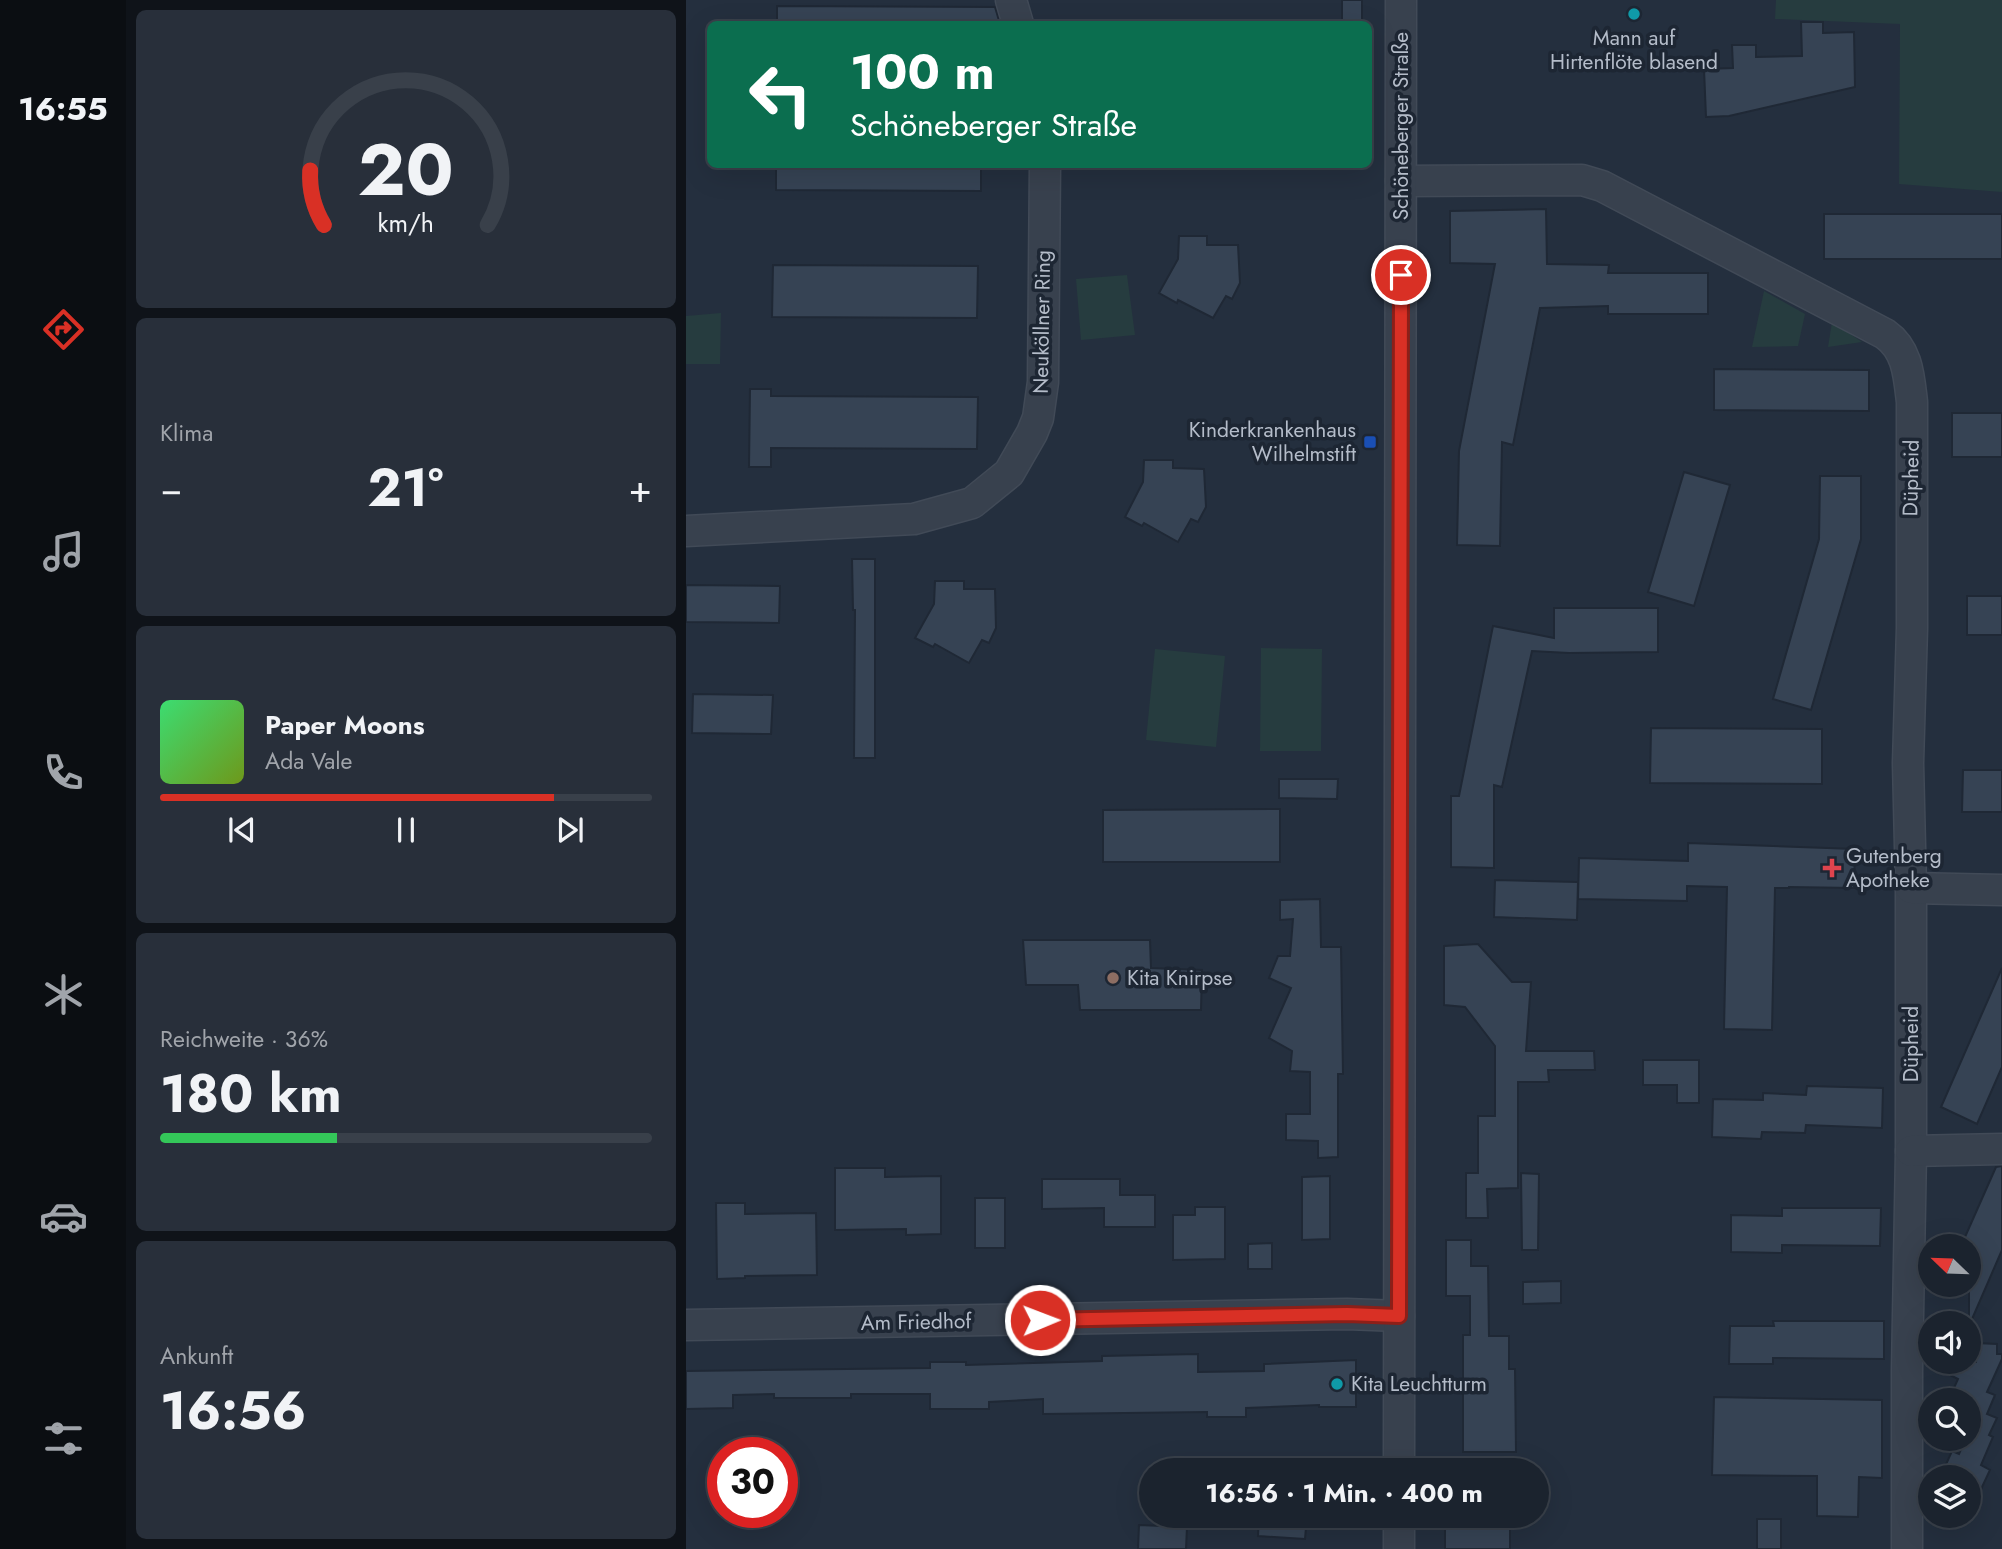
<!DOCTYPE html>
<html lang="de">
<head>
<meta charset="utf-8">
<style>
  :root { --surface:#1b232e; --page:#282f3a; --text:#f1f3f6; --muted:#a0a4aa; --line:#39404a; --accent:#d93025 }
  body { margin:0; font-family:Jost,sans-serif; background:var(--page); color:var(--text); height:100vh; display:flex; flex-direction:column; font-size:26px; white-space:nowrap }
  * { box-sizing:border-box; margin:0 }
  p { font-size:23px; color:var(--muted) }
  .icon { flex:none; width:38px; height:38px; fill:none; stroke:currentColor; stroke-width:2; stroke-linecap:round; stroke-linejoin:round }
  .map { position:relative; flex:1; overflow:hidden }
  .side { display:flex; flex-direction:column; gap:10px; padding:10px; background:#0f1319; width:560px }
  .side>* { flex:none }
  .hud { position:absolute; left:21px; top:21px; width:665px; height:147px; border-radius:10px; box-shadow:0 7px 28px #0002,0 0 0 2px var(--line); background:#0b6e4f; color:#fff; overflow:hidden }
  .needle { width:46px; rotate:293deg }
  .controls { position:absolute; left:1232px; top:1234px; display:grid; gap:14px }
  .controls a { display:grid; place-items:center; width:63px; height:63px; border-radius:50%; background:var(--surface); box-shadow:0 7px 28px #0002,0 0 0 2px var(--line); font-size:35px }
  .speed { position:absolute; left:21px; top:1437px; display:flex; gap:14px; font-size:35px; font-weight:700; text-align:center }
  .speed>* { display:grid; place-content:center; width:91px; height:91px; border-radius:50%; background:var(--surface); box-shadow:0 7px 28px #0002,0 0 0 2px var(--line); line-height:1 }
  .speed .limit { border:10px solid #d22; background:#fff; color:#111 }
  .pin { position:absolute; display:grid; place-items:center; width:60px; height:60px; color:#fff; margin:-30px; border:4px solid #fff; border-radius:50%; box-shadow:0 2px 7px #0007 }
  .me { position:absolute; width:77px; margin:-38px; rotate:89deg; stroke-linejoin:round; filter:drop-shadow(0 0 5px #0008) }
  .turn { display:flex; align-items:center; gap:24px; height:147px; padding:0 28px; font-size:32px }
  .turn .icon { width:91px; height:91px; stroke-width:2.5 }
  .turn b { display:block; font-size:49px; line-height:60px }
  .big { font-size:52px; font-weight:700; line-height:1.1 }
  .side .card { flex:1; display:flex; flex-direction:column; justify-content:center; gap:10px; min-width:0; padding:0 24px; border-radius:10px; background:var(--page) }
  .side .dial { align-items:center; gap:0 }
  .dial svg { height:182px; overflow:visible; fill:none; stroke:var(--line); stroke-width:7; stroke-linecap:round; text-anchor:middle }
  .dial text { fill:var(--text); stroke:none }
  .song { display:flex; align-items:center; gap:21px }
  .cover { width:84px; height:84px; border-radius:10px; background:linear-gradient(135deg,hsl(140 70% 55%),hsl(80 70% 35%)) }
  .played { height:7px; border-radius:4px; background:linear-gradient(90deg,var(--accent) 80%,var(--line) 80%) }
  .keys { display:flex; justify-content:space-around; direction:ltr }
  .heat { display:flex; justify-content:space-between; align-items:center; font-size:38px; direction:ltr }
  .charge { height:10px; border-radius:5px; background:linear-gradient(90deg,#34c759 36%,var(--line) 0) }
  .trip { position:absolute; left:453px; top:1458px; width:410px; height:70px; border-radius:35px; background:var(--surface); box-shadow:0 7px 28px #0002,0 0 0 2px var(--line); font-weight:700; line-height:70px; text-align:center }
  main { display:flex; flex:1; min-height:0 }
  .menu { display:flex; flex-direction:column; width:126px; justify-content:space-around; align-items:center; background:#0b0e12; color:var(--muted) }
  .menu .icon { width:49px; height:49px }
  .menu .current { color:var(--accent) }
  .menu b { font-size:32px; color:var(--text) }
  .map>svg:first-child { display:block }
  .green { fill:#263c3f }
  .building { fill:#364354; stroke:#1f2835; stroke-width:2 }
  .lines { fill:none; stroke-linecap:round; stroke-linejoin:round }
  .minor-casing { stroke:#414a57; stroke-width:33 }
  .minor { stroke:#38414e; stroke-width:30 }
  .route-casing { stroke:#8d1f18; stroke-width:18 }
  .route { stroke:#d93025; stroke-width:12 }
  .culture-dot { fill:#0f9aa8; stroke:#1d2633; stroke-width:2.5 }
  .transit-dot { fill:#1a4fb4; stroke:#1d2633; stroke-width:2.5 }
  .health-dot { fill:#e0444e; stroke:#1d2633; stroke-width:2.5 }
  .education-dot { fill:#8d6e63; stroke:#1d2633; stroke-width:2.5 }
  .labels { text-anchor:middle; stroke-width:7; stroke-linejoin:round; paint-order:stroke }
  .poi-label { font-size:21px; fill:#b4bcc9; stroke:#1d2633; text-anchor:start }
  .street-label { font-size:21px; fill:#b4bcc9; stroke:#1d2633 }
</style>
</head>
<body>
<main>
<nav class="menu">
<b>16:55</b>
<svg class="icon current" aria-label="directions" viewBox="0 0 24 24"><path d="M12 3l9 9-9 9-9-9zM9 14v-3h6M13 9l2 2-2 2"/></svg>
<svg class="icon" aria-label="music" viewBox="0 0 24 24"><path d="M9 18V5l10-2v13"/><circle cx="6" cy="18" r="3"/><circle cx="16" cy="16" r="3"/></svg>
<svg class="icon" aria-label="phone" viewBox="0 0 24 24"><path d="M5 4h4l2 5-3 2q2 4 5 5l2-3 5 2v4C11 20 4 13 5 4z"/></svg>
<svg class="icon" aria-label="climate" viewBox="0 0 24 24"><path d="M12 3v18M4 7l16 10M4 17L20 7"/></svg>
<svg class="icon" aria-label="car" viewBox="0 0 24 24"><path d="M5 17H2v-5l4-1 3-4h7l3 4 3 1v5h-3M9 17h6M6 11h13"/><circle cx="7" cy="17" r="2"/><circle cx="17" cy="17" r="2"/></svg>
<svg class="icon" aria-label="filters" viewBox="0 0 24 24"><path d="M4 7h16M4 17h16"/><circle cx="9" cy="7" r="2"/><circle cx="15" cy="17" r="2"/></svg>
</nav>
<section class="side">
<div class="card dial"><svg viewBox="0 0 100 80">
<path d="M14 69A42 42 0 1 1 86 69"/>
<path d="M14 69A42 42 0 0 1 8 45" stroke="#d93025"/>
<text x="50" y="56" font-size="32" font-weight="700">20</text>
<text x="50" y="72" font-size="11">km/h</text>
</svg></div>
<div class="card"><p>Klima</p>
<div class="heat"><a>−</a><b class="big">21°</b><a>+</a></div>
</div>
<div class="card">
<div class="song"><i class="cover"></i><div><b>Paper Moons</b><p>Ada Vale</p></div></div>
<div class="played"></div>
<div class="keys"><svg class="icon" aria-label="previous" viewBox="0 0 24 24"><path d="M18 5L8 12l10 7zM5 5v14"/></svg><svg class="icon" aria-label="pause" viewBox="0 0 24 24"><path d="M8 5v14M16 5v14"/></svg><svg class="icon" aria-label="next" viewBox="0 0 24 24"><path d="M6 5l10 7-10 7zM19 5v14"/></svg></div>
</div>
<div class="card"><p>Reichweite · 36%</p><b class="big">180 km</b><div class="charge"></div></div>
<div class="card"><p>Ankunft</p><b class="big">16:56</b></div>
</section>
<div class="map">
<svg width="1316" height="1549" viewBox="0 0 1316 1549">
  <rect width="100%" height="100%" fill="#242f3e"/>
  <g class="green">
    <polygon points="1090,0 1316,0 1316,192 1213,184 1214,24 1089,19"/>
    <polygon points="441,275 449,335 395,340 390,279"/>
    <polygon points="1078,291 1119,314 1112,346 1066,347"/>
    <polygon points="35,313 34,364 0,364 0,316"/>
    <polygon points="1146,322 1176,342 1142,347"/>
    <polygon points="575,648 636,649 635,751 574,751"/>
    <polygon points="469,649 539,656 530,747 460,740"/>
  </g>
  <g class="building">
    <rect x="656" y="0" width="20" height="24"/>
    <polygon points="91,6 309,7 314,24 91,24"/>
    <polygon points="1115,22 1137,22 1137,33 1168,32 1169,87 1043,116 1020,117 1018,69 1047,68 1046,45 1070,45 1070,57 1116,56"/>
    <polygon points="90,164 295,164 295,191 90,190"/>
    <polygon points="860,209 861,264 923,265 922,273 1022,273 1022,314 922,314 922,306 854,308 827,445 816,442 814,546 771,545 773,451 809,264 764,263 764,211"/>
    <rect x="1138" y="214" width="178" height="45"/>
    <polygon points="493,236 521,236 521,245 552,245 554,283 546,299 540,296 527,318 492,300 491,303 473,293 492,259"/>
    <polygon points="87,265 292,266 291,318 86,317"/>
    <polygon points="1028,369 1183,370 1183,411 1028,410"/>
    <polygon points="64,389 85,389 85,396 292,397 291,449 85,448 85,467 63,467"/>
    <rect x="1266" y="413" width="50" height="44"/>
    <polygon points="458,460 487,460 487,468 518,469 520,507 512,522 505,519 492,542 458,523 456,526 439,517 457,482"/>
    <polygon points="998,472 1044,485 1008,606 962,592"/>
    <polygon points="1134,476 1175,476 1175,539 1125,710 1087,699 1133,539"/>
    <polygon points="166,559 189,559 189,758 168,758 169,610 167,610"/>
    <polygon points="249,581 278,581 278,589 309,589 310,628 303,643 296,640 283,663 249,644 247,647 229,638 248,604"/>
    <polygon points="0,585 94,586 93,623 0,622"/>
    <rect x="1281" y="596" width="35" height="39"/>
    <polygon points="868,608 972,608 972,652 883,653 846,651 816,787 808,785 808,868 765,867 765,796 773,796 807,626 868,638"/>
    <polygon points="7,694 87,695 85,734 6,733"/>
    <polygon points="965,728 1136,729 1136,784 964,783"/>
    <polygon points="1277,770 1316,770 1316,812 1276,812"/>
    <polygon points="593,779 652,779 651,799 593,798"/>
    <polygon points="594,809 594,862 417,862 417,810"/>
    <polygon points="1002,843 1169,849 1168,888 1103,887 1103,888 1089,888 1086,1030 1038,1029 1041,887 1001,886 1001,901 892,899 893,858 1002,861"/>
    <polygon points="809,880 892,882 891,920 808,917"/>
    <polygon points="634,899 635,947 655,947 657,1074 652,1074 652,1157 632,1158 632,1141 600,1140 600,1114 624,1114 624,1072 604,1071 606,1051 583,1038 605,988 583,978 592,956 604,956 607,919 594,920 594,900"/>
    <polygon points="337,940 464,940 465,968 516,970 515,1010 394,1010 392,985 340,985"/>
    <polygon points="792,944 826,982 845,982 840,1051 908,1051 909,1070 862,1070 863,1082 832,1082 832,1188 801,1189 802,1218 780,1218 780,1173 792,1173 792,1116 809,1116 809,1046 779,1007 758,1005 758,946"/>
    <polygon points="1316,968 1316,1067 1291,1124 1255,1107"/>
    <polygon points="957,1060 1013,1060 1013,1103 991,1103 991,1085 957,1085"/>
    <polygon points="1121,1086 1197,1088 1196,1128 1120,1125 1119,1133 1076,1132 1075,1139 1026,1137 1027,1099 1077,1100 1077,1093 1120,1095"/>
    <polygon points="1316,1166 1316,1250 1283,1326 1283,1246 1275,1246 1310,1167"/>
    <polygon points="149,1168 199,1168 199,1177 255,1176 255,1234 220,1235 220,1229 149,1230"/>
    <polygon points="835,1173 853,1174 852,1250 836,1250"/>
    <polygon points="644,1176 644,1239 616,1240 616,1177"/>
    <polygon points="356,1179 434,1179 434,1195 469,1195 469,1227 418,1227 418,1208 356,1209"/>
    <rect x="289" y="1198" width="30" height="50"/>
    <polygon points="30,1203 59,1203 59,1214 130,1213 131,1275 59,1276 59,1278 31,1279"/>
    <polygon points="509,1207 539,1207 539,1259 487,1260 487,1215 509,1215"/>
    <polygon points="1096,1208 1195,1208 1194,1246 1096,1245 1096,1253 1045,1252 1045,1215 1096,1216"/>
    <polygon points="760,1240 785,1240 785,1266 802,1266 803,1336 823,1336 823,1369 829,1369 830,1452 777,1452 777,1335 784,1335 784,1296 760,1296"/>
    <polygon points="586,1243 586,1269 562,1269 562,1244"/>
    <polygon points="875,1281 875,1303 837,1304 837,1282"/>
    <polygon points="1087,1321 1198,1321 1198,1359 1087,1358 1087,1364 1043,1364 1044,1326 1088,1326"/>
    <polygon points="1290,1343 1311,1344 1311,1354 1316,1354 1316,1359 1301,1392 1309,1395 1301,1414 1311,1418 1303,1435 1307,1437 1295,1465 1304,1470 1283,1515 1283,1477 1269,1477 1257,1471 1266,1451 1273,1454 1280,1438 1283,1438 1283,1400 1271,1400 1264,1397 1272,1379 1264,1375 1270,1362 1290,1362"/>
    <polygon points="512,1354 512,1372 578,1371 578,1364 670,1360 670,1407 633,1407 633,1405 560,1408 560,1417 521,1417 521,1412 357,1414 357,1399 303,1402 303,1409 244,1409 244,1394 165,1394 165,1398 88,1398 88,1394 47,1395 47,1408 0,1409 0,1371 244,1368 244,1362 280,1362 280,1365 416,1361 416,1356"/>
    <polygon points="1028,1397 1196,1400 1196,1478 1173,1477 1172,1517 1131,1516 1131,1476 1026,1475"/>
    <polygon points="573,1516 621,1516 619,1539 572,1536"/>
    <rect x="759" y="1516" width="65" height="33"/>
    <rect x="1071" y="1519" width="24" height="30"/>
    <polygon points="453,1525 501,1527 500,1549 452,1549"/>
  </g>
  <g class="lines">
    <defs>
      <g id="minor">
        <polyline points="325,0 332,24"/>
        <path d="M715,181l181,-1 20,6 283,148c23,16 24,43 27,68v226l-4,135 3,125v263l-4,220v178"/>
        <polyline points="0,531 228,519 286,503 323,473 346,433 352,418 357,382 359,164"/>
        <polyline points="1225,888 1316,890"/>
        <polyline points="1225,1151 1316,1149"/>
        <polyline points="0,1325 661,1314 713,1316"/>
        <polyline points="713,1470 715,0"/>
        <polyline points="713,1549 713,1516"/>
      </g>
    </defs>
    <use href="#minor" class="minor-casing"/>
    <use href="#minor" class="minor"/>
  </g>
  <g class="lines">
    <defs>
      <polyline id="route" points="354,1320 661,1314 713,1316 715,275"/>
    </defs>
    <use href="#route" class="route-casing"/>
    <use href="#route" class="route"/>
  </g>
  <g class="culture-dot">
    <circle cx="948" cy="14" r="7"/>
    <circle cx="651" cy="1384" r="7"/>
  </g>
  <rect class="transit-dot" x="677" y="435" width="14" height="14" rx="3.5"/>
  <path class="health-dot" d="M1142.5 857.5h7v7h7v7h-7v7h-7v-7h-7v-7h7z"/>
  <circle class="education-dot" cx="427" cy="978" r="7"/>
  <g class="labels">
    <g class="poi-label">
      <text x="948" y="45" text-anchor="middle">Mann auf<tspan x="948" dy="24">Hirtenflöte blasend</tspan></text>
      <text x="670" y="437" text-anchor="end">Kinderkrankenhaus<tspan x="670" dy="24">Wilhelmstift</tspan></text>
      <text x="1160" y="863">Gutenberg<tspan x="1160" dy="24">Apotheke</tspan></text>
      <text x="441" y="985">Kita Knirpse</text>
      <text x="665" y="1391">Kita Leuchtturm</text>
    </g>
    <g class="street-label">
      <text transform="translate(715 126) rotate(-90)" y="7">Schöneberger Straße</text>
      <text transform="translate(356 322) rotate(-89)" y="7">Neuköllner Ring</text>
      <text transform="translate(1225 478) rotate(-89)" y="7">Düpheid</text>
      <text transform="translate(1225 1044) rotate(-90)" y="7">Düpheid</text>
      <text transform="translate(230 1322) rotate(-1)" y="7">Am Friedhof</text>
    </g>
  </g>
</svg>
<div class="controls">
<a><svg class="needle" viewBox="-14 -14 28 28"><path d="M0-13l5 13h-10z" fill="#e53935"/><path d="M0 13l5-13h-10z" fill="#a0a4aa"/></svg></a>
<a><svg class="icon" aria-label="sound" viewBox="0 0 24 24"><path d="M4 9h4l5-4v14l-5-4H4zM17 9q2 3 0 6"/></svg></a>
<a><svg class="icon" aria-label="search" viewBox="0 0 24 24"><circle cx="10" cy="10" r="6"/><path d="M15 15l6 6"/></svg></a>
<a><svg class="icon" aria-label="layers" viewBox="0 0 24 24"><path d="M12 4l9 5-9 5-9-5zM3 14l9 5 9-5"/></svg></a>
</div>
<div class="speed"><div class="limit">30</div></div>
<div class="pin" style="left:715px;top:275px;background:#d93025"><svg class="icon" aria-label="arrive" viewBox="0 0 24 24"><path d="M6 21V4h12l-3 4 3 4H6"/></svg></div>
<svg class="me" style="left:354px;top:1320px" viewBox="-20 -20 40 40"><circle r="17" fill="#d93025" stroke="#fff" stroke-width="3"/><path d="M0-11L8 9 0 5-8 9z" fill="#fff"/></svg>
<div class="trip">16:56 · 1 Min. · 400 m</div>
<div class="hud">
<div class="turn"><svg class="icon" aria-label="left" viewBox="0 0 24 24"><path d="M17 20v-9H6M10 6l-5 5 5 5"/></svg><div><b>100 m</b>Schöneberger Straße</div></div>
</div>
</div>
</main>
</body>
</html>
